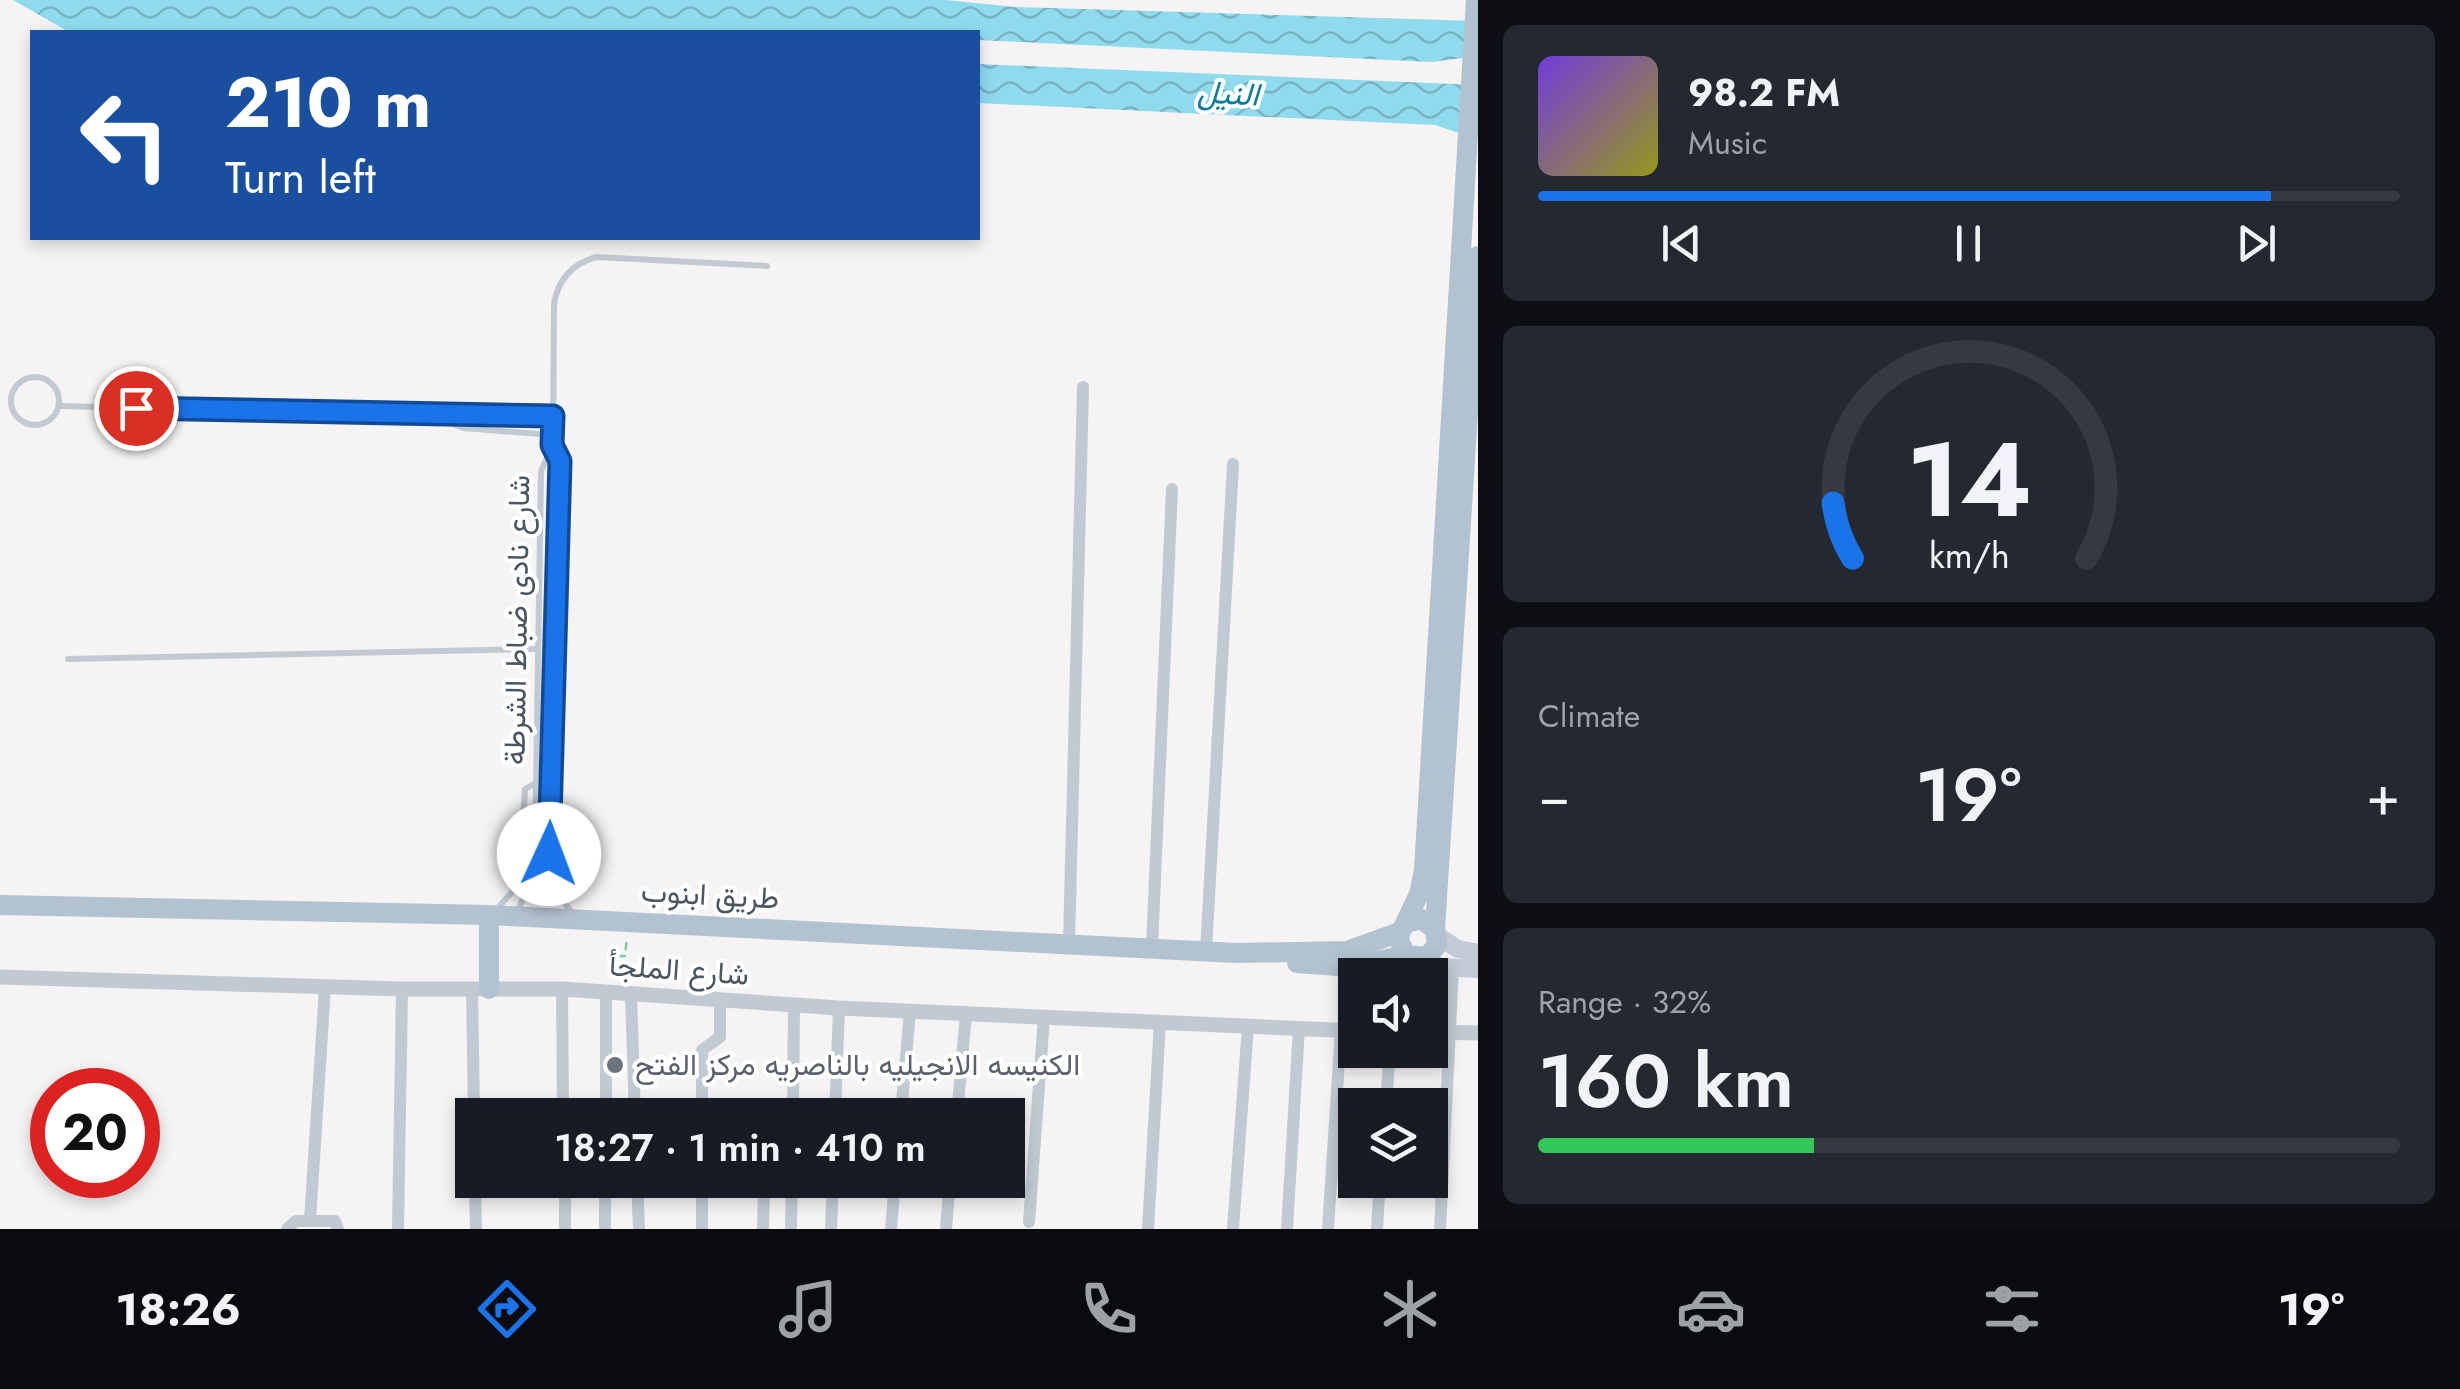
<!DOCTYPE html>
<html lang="en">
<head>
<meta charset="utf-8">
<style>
  :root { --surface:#171b24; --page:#242831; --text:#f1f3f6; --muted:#9ea1a6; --line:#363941; --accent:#1a73e8 }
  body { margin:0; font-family:Jost,Vazirmatn,sans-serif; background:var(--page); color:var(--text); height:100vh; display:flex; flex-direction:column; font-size:38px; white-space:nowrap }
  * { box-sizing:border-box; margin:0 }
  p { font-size:32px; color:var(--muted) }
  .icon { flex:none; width:55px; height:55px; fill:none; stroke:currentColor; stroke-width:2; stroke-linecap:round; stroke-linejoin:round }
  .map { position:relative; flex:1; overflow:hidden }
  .sheet { display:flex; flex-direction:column; gap:25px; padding:25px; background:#0d0f14; width:982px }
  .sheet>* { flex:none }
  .banner { position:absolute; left:30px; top:30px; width:950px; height:210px; border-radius:0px; box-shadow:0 5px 15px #0003; background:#1a4fa0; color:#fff; overflow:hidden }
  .buttons { position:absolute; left:1338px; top:958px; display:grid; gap:20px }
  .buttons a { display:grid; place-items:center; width:110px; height:110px; border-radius:0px; background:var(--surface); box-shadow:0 5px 15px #0003; font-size:50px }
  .speed { position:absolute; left:30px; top:1068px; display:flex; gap:20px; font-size:50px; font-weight:700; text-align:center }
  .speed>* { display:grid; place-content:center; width:130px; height:130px; border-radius:50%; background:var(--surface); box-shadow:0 5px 15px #0003; line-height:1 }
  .speed .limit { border:15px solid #d22; background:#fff; color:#111 }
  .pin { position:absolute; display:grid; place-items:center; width:85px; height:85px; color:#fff; margin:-42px; border:5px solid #fff; border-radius:50%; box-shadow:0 2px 10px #0007 }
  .me { position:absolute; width:110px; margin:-55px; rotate:2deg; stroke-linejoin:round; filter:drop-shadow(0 0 8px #0008) }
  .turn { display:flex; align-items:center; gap:35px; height:210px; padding:0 30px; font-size:45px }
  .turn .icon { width:130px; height:130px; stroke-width:2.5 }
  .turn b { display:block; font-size:70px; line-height:85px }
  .big { font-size:75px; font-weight:600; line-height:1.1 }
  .sheet .tile { flex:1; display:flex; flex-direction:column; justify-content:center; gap:15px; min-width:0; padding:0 35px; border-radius:15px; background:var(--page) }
  .sheet .dial { align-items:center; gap:0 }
  .dial svg { height:260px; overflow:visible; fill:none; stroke:var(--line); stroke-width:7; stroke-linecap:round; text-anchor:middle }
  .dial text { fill:var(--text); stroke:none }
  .song { display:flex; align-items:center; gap:30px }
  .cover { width:120px; height:120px; border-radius:15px; background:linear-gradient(135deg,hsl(260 70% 55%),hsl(60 70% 35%)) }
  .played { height:10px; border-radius:5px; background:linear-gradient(90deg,var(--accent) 85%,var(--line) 85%) }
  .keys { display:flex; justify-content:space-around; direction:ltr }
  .heat { display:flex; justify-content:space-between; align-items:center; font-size:55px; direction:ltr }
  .charge { height:15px; border-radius:8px; background:linear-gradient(90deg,#34c759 32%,var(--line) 0) }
  .trip { position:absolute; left:455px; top:1098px; width:570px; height:100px; border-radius:0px; background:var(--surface); box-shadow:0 5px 15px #0003; font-weight:600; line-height:100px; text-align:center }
  .tabs { display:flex; height:160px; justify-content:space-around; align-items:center; background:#090b0e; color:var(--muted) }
  .tabs .icon { width:70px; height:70px }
  .tabs .on { color:var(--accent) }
  .tabs b { font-size:45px; color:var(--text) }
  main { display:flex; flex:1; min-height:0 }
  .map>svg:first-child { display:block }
  .water { fill:url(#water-waves) }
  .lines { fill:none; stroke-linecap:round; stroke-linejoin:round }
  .path { stroke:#7ad0a6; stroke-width:2.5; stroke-dasharray:8 5; stroke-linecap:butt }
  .service { stroke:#c1cad2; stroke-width:6 }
  .minor { stroke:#c1cad2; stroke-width:12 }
  .tertiary { stroke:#c1cad2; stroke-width:15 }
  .secondary { stroke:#c1cbd6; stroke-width:18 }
  .primary { stroke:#b3c2d1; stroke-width:20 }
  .route-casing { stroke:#114b97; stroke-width:25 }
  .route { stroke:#1a73e8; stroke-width:18 }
  .worship-dot { fill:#6b7280; stroke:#fff; stroke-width:4 }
  .labels { text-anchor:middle; stroke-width:8; stroke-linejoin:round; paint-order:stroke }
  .street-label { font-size:30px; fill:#4a5661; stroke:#fff }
  .worship-label { font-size:30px; fill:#5b616d; stroke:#fff; text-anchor:start }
  .water-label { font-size:32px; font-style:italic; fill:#0c7c9b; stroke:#fff }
</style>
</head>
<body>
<main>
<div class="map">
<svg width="1478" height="1229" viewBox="0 0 1478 1229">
  <defs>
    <pattern id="water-waves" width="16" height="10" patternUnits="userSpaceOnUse" patternTransform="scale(2.5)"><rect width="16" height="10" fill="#90daee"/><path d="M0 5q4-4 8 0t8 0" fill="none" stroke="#78b4c4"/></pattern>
  </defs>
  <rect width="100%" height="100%" fill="#f5f3f3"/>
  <g class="water">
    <polygon points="13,0 946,0 1014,7 1477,21 1478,56 1432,62 978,40 978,32 69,32"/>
    <polygon points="978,64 1477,85 1477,139 1435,125 978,103"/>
  </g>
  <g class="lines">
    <polyline class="path" points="613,978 614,956 625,956 627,937"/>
    <g class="service">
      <circle cx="35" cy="401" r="24"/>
      <polyline points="61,406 438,417 465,412 553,416"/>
      <polyline points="439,418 463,428 553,435"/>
      <path d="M553,445l1,-141c4,-25 18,-40 42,-47l171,9"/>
      <polyline points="68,659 538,649"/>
      <polyline points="495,911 513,891 520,872 525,789 536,783"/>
      <polyline points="517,912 527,890 535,852 541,471 553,445 560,461 549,864 557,894 573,914"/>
    </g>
    <g class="minor">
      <polyline points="1069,944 1083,387"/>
      <polyline points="1152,947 1172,489"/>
      <polyline points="1206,951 1233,464"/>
      <polyline points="562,989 563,1115"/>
      <polyline points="472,990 474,1115"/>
      <polyline points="631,995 635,1115"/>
      <polyline points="1386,1105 1390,1050"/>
      <polyline points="606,1115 606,994"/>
      <polyline points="702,1115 702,1050 720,1037 720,1000"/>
      <polyline points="793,1115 794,1005"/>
      <polyline points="835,1115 839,1008"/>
      <polyline points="901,1115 910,1011"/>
      <polyline points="957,1115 966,1014"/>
      <polyline points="475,1180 476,1229"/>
      <polyline points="565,1180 565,1229"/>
      <polyline points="637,1180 639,1229"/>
      <polyline points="702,1180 702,1229"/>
      <polyline points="310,1221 325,987"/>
      <polyline points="1029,1222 1044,1017"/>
      <polyline points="287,1229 296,1221 335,1221 338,1229"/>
      <polyline points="398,1229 402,989"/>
      <polyline points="605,1229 605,1180"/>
      <polyline points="763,1229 764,1190"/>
      <polyline points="791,1229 792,1180"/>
      <polyline points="831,1229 833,1180"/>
      <polyline points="891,1229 895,1180"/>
      <polyline points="946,1229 950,1180"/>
      <polyline points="1148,1229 1160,1022"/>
      <polyline points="1233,1229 1248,1026"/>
      <polyline points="1287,1229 1299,1028"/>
      <polyline points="1328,1229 1341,1030"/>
      <polyline points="1377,1229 1380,1180"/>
      <polyline points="1440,1229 1453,968"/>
    </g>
    <g class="tertiary">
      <polyline points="0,977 402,989 562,989 839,1008 1355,1031"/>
      <polyline points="1430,1032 1478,1033"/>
    </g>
    <g class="secondary">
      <polyline points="1438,936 1458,949 1478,953"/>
      <polyline points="1418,959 1441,967 1478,969"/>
    </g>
    <g class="primary">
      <polyline points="0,905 489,915 1236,953 1347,951 1400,932"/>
      <polyline points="1409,922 1421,919 1435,929 1437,945 1427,957 1406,955 1398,938 1419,894 1424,870 1476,0"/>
      <polyline points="1435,929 1478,256"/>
      <polyline points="1297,963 1350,967 1406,955"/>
      <polyline points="489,989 489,915"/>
    </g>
  </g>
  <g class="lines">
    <defs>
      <polyline id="route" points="136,408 553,416 552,445 560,461 549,854"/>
    </defs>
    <use href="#route" class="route-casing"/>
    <use href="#route" class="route"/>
  </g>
  <circle class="worship-dot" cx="615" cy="1065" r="10"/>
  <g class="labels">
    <g class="street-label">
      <text transform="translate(517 620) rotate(-89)" y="10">شارع نادى ضباط الشرطة</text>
      <text transform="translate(710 895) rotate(3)" y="10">طريق ابنوب</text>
      <text transform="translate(679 970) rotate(4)" y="10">شارع الملجأ</text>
    </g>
    <g class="worship-label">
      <text x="635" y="1075">الكنيسه الانجيليه بالناصريه مركز الفتح</text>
    </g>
    <g class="water-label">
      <text transform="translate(1228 93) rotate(3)" y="11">النيل</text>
    </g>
  </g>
</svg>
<div class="buttons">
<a><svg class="icon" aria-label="sound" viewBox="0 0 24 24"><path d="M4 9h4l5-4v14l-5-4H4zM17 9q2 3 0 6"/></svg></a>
<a><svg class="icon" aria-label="layers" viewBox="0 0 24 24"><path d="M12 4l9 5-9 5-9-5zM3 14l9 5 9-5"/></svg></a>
</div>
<div class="speed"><div class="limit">20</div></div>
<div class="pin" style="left:136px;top:408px;background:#d93025"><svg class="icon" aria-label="arrive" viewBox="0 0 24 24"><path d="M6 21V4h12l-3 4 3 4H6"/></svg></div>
<svg class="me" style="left:549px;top:854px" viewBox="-20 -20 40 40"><circle r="19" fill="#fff"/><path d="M0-13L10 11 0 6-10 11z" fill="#1a73e8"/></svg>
<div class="trip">18:27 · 1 min · 410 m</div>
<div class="banner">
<div class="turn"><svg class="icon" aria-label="left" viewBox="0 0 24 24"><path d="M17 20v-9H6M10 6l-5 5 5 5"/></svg><div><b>210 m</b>Turn left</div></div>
</div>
</div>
<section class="sheet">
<div class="tile">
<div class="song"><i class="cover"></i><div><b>98.2 FM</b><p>Music</p></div></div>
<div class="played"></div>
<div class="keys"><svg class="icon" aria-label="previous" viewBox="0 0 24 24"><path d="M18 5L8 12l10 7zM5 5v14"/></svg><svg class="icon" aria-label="pause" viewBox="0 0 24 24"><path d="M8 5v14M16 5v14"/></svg><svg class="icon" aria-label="next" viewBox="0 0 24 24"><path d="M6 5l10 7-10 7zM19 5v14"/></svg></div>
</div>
<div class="tile dial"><svg viewBox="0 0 100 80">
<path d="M14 69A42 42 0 1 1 86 69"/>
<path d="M14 69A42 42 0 0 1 8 52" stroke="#1a73e8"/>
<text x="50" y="56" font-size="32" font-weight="700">14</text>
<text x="50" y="72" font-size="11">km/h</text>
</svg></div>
<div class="tile"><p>Climate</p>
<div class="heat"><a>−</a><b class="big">19°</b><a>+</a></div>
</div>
<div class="tile"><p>Range · 32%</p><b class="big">160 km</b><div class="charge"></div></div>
</section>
</main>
<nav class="tabs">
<b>18:26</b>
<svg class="icon on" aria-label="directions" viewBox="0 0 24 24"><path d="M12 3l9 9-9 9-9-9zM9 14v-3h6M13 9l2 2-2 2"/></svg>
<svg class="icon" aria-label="music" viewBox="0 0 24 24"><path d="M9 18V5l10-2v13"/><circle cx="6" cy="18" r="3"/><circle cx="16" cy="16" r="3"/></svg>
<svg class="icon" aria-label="phone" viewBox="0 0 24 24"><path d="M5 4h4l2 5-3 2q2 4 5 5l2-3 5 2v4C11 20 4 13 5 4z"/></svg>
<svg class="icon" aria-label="climate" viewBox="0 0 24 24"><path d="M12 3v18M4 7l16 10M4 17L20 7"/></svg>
<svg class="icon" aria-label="car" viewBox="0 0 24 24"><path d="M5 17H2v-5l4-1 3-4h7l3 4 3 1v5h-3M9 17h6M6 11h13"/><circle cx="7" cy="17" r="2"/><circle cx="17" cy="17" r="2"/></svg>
<svg class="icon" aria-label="filters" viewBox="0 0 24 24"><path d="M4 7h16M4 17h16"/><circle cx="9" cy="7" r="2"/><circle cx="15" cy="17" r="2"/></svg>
<b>19°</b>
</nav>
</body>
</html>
